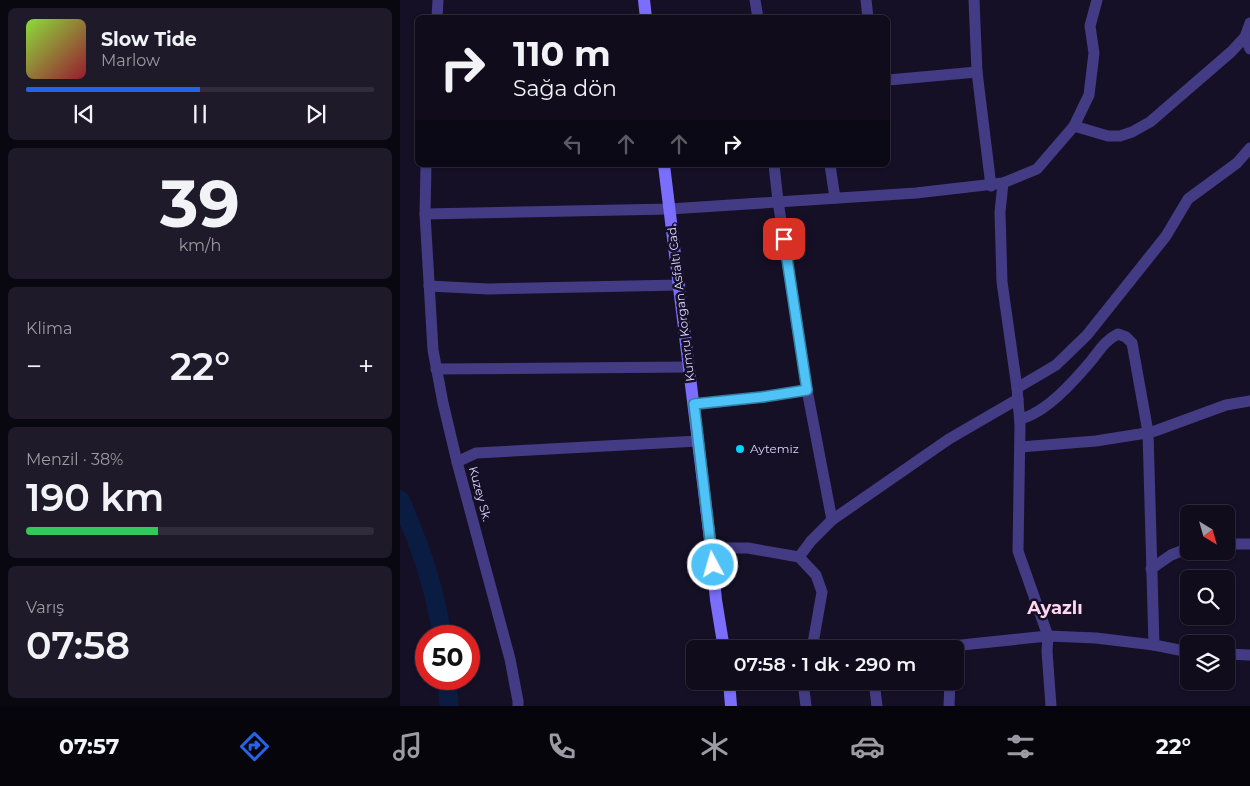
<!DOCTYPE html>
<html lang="tr">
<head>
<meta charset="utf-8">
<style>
  :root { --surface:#100c1c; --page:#1e1a29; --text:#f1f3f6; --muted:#9c9ba3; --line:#302c3b; --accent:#2563eb }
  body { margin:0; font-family:Montserrat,sans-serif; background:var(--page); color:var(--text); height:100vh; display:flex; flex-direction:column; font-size:19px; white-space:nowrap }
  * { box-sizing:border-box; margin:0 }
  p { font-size:16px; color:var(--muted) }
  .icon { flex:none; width:28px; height:28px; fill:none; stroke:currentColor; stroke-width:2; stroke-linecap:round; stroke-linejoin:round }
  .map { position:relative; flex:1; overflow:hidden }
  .sheet { display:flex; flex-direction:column; gap:8px; padding:8px; background:#09070f; width:400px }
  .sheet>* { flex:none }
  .hud { position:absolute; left:15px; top:15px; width:475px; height:152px; border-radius:8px; box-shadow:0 1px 4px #0004,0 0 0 1px var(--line); background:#100c1c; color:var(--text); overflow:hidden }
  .needle { width:32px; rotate:143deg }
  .controls { position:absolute; left:780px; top:505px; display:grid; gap:10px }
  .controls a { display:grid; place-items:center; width:55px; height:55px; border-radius:8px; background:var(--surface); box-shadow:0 1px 4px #0004,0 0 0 1px var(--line); font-size:25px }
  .speed { position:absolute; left:15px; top:625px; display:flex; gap:10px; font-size:25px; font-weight:700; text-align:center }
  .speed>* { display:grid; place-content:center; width:65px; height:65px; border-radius:50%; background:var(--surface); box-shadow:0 1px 4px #0004,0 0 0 1px var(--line); line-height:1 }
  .speed .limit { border:8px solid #d22; background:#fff; color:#111 }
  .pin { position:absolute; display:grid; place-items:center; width:42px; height:42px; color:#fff; margin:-21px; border-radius:10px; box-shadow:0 2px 8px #0006 }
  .me { position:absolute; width:55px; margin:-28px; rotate:354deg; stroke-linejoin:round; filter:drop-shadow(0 0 4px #0008) }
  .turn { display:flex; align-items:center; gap:18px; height:105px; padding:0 15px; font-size:22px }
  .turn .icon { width:65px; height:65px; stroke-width:2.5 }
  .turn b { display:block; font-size:35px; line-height:42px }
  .lanes { display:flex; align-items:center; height:48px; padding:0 15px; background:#0003; justify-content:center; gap:25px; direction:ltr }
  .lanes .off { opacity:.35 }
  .big { font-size:38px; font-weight:600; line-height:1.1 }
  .sheet .card { flex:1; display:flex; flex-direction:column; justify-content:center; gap:8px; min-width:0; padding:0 18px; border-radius:8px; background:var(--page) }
  .sheet .dial { align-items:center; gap:0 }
  .dial b { font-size:65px; line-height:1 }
  .song { display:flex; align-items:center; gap:15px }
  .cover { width:60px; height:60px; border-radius:8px; background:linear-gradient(135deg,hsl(90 70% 55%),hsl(350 70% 35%)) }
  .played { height:5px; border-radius:2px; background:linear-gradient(90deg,var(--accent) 50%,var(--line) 50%) }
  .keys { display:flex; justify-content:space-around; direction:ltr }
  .heat { display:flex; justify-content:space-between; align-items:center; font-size:28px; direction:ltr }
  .charge { height:8px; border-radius:4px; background:linear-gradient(90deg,#34c759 38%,var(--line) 0) }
  .trip { position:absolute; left:286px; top:640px; width:278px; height:50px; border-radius:8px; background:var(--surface); box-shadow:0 1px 4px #0004,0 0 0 1px var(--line); font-weight:600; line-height:50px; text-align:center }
  .tabs { display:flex; height:80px; justify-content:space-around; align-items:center; background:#06050b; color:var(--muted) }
  .tabs .icon { width:35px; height:35px }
  .tabs .current { color:var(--accent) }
  .tabs b { font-size:22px; color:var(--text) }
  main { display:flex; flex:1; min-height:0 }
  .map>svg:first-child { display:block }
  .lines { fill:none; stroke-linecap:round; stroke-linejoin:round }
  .river { stroke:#0b1c43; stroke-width:19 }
  .street { stroke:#433c84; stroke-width:11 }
  .secondary { stroke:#7b6efc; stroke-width:12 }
  .route-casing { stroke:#337fa1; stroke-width:12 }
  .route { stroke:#4fc3f7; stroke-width:9 }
  .poi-dot { fill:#06d3fa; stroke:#151026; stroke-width:2 }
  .labels { text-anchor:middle; stroke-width:5; stroke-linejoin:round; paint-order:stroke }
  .street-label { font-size:12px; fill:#ddd5fe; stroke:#151026 }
  .poi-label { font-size:12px; fill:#ddd5fe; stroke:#151026; text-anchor:start }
  .district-label { font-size:18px; font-weight:bold; fill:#fed7ee; stroke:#151026 }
</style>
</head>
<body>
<main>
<section class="sheet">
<div class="card">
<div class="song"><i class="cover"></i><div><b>Slow Tide</b><p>Marlow</p></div></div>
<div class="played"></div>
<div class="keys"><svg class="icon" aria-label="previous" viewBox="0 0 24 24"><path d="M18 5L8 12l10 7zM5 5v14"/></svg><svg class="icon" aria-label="pause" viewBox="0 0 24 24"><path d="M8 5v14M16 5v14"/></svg><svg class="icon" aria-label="next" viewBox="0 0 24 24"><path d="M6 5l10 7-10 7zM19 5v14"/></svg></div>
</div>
<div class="card dial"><b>39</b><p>km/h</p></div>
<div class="card"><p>Klima</p>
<div class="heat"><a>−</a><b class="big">22°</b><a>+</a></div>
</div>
<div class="card"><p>Menzil · 38%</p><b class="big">190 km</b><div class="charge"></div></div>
<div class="card"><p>Varış</p><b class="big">07:58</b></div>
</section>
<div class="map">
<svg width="850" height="706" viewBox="0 0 850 706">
  <rect width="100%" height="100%" fill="#151026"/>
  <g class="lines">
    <g class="river">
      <path d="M0,500c20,44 35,89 42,136"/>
      <polyline points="47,679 49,706"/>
    </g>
    <g class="street">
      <polyline points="355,0 358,18"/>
      <polyline points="466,0 468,18"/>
      <polyline points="574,0 577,72 591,186"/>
      <polyline points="37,18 38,0"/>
      <polyline points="845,37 850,49"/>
      <polyline points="488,80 577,72"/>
      <polyline points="674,126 708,136 720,136 732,132 750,122 831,52 845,37 850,23"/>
      <polyline points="26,165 25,214 33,350 43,403 57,462 110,659 118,701 118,706"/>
      <polyline points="374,165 378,201 407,390 432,520 411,541 399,557"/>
      <polyline points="430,165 435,198"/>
      <polyline points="603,183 600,212 602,282 617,388 620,425 618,551 648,636 647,651 651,706"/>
      <polyline points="25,214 270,209 516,193 603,183 637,169 674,126 689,95 694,53 690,26 697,0"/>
      <polyline points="29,286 88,289 280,285"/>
      <polyline points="36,369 289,367"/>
      <polyline points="617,388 656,365 687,335 766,236 788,199 837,163 850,148"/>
      <polyline points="294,405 362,397 407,390"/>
      <path d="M620,419c26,-6 54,-38 71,-58 9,-11 14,-21 27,-27l8,3 6,6 16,89 6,213"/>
      <polyline points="620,447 696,441 740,434 755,431 826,405 850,401"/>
      <polyline points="57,462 76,453 298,441"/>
      <polyline points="432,520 549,439 618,399"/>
      <polyline points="826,544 850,544"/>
      <polyline points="311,548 348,548 399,557 416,575 422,592 412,649"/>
      <polyline points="751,569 771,555 789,548"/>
      <polyline points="523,649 648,636 696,638 754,645 789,652"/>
      <polyline points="826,654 850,655"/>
      <polyline points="474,681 477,706"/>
      <polyline points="406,706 404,690 406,681"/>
      <polyline points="549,706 550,681"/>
    </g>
    <g class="secondary">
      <polyline points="244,0 246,18"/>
      <polyline points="264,165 311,548 316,600 324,649"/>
      <polyline points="329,681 331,706"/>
    </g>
  </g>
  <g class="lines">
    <defs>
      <polyline id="route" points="313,565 294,404 362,397 407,390 384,239"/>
    </defs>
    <use href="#route" class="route-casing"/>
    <use href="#route" class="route"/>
  </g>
  <circle class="poi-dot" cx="340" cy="449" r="5"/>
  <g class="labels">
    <g class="street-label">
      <text transform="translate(281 303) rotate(-97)" y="4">Kumru Korgan Asfaltı Cad.</text>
      <text transform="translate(80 494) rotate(75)" y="4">Kuzey Sk.</text>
    </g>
    <g class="poi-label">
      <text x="350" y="453">Aytemiz</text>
    </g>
    <g class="district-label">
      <text x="655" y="614">Ayazlı</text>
    </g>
  </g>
</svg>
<div class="controls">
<a><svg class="needle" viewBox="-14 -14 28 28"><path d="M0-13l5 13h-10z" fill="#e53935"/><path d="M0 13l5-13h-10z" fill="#9c9ba3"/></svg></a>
<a><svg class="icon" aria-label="search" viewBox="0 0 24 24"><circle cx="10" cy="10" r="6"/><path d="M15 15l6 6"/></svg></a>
<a><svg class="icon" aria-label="layers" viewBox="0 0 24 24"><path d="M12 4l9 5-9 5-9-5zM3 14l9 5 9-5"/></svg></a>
</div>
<div class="speed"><div class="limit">50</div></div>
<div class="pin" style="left:384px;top:239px;background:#d93025"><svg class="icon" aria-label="arrive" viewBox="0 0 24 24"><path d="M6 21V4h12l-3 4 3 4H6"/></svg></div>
<svg class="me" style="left:313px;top:565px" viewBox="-20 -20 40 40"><circle r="17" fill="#4fc3f7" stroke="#fff" stroke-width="3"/><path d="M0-11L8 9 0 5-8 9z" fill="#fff"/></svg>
<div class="trip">07:58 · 1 dk · 290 m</div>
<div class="hud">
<div class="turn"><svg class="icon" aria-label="right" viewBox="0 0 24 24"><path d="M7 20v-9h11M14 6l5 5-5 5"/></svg><div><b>110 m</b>Sağa dön</div></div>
<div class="lanes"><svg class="icon off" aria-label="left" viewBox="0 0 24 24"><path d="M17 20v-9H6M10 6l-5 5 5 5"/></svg><svg class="icon off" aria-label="ahead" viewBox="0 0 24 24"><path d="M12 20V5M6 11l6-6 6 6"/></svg><svg class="icon off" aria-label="ahead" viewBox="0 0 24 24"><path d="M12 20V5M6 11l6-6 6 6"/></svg><svg class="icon" aria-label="right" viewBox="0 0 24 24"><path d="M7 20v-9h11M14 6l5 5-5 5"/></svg></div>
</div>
</div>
</main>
<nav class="tabs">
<b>07:57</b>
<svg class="icon current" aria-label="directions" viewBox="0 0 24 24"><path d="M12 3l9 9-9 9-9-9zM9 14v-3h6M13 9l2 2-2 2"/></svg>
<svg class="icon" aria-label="music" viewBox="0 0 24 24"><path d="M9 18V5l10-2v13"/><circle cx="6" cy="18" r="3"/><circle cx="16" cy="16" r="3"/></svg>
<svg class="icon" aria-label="phone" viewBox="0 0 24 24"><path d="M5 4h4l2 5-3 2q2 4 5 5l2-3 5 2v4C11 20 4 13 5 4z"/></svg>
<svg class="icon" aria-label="climate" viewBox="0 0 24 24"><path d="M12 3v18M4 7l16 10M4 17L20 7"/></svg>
<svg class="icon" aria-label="car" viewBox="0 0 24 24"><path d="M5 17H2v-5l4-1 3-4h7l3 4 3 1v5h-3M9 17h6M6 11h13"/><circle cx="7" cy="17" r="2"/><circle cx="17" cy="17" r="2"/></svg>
<svg class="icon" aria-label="filters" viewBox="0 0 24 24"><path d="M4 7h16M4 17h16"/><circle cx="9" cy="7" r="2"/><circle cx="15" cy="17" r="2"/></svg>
<b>22°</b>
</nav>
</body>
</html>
